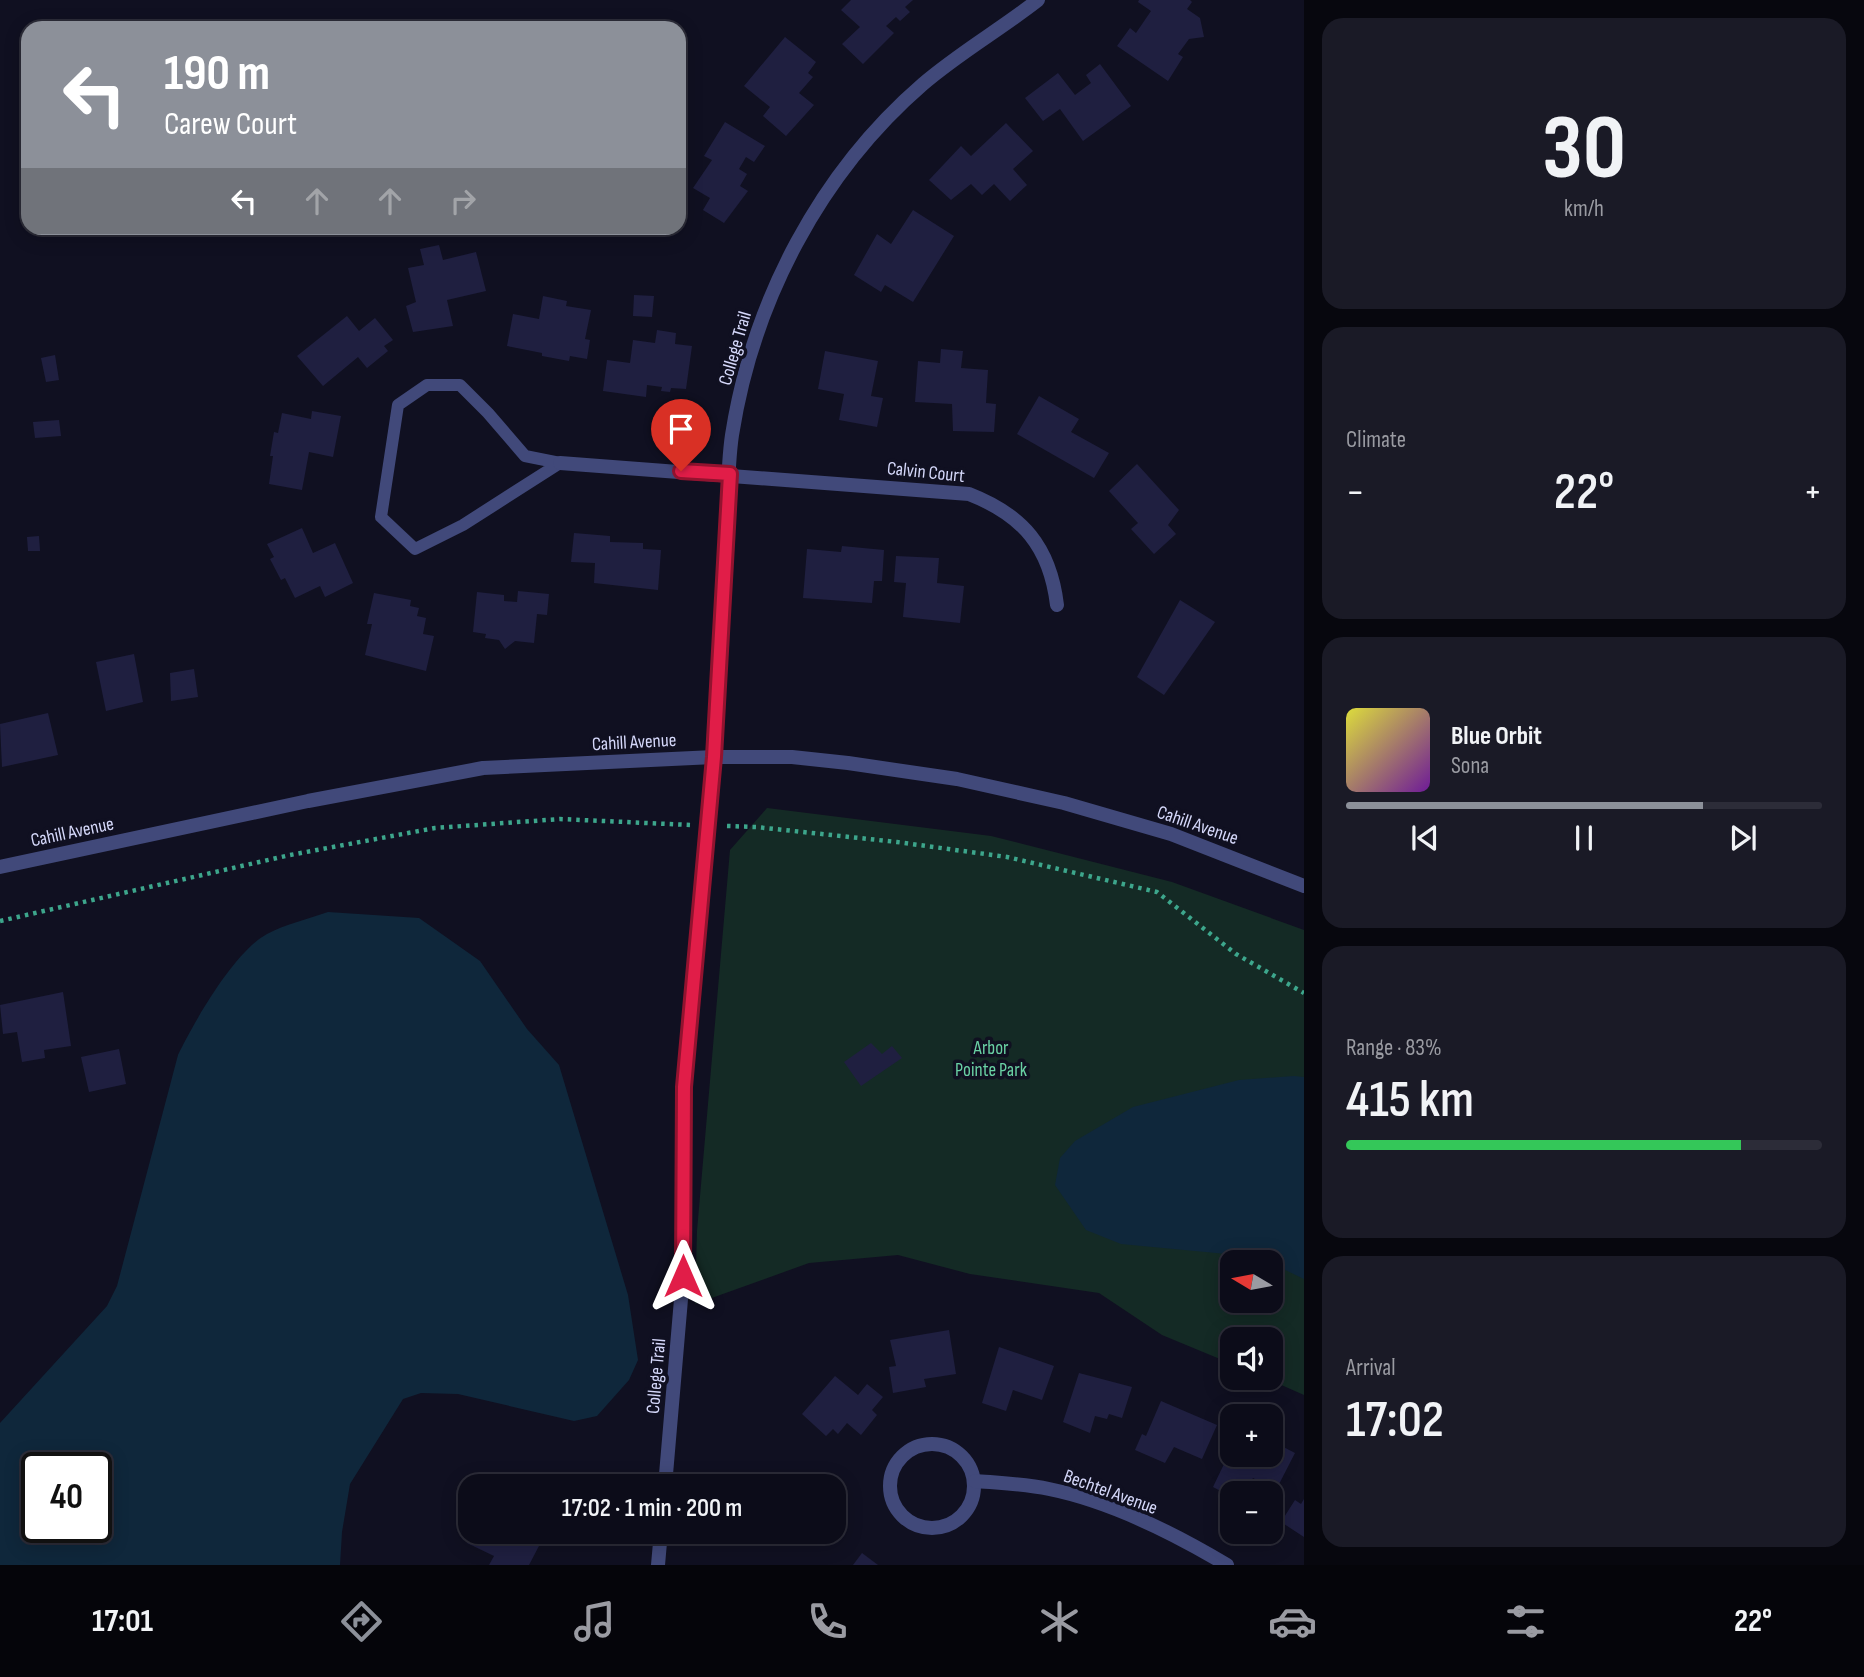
<!DOCTYPE html>
<html lang="en">
<head>
<meta charset="utf-8">
<style>
  :root { --surface:#0c0c19; --page:#1a1a26; --text:#f1f3f6; --muted:#9a9ba2; --line:#2c2c38; --accent:#8c9099 }
  body { margin:0; font-family:"Sofia Sans Condensed",sans-serif; background:var(--page); color:var(--text); height:100vh; display:flex; flex-direction:column; font-size:26px; white-space:nowrap }
  * { box-sizing:border-box; margin:0 }
  p { font-size:23px; color:var(--muted) }
  .icon { flex:none; width:38px; height:38px; fill:none; stroke:currentColor; stroke-width:2; stroke-linecap:round; stroke-linejoin:round }
  .map { position:relative; flex:1; overflow:hidden }
  .panel { display:flex; flex-direction:column; gap:18px; padding:18px; background:#07070e; width:560px }
  .panel>* { flex:none }
  .hud { position:absolute; left:21px; top:21px; width:665px; height:214px; border-radius:21px; box-shadow:0 4px 18px #0003,0 0 0 2px var(--line); background:#8c9099; color:#fff; overflow:hidden }
  .needle { width:46px; rotate:280deg }
  .controls { position:absolute; left:1220px; top:1250px; display:grid; gap:14px }
  .controls a { display:grid; place-items:center; width:63px; height:63px; border-radius:14px; background:var(--surface); box-shadow:0 4px 18px #0003,0 0 0 2px var(--line); font-size:35px }
  .speed { position:absolute; left:21px; top:1452px; display:flex; gap:14px; font-size:35px; font-weight:700; text-align:center }
  .speed>* { display:grid; place-content:center; width:91px; height:91px; border-radius:50%; background:var(--surface); box-shadow:0 4px 18px #0003,0 0 0 2px var(--line); line-height:1 }
  .speed .limit { border:4px solid #111; border-radius:10px; background:#fff; color:#111 }
  .pin { position:absolute; display:grid; place-items:center; width:60px; height:60px; color:#fff; margin:-72px -30px; border-radius:50% 50% 50% 0; rotate:-45deg; box-shadow:0 0 7px #0007 }
  .pin .icon { rotate:45deg }
  .me { position:absolute; width:77px; margin:-38px; rotate:0deg; stroke-linejoin:round; filter:drop-shadow(0 0 5px #0008) }
  .turn { display:flex; align-items:center; gap:24px; height:147px; padding:0 28px; font-size:32px }
  .turn .icon { width:91px; height:91px; stroke-width:2.5 }
  .turn b { display:block; font-size:49px; line-height:60px }
  .lanes { display:flex; align-items:center; height:66px; padding:0 28px; background:#0003; justify-content:center; gap:35px; direction:ltr }
  .lanes .off { opacity:.35 }
  .big { font-size:52px; font-weight:600; line-height:1.1 }
  .panel .card { flex:1; display:flex; flex-direction:column; justify-content:center; gap:10px; min-width:0; padding:0 24px; border-radius:21px; background:var(--page) }
  .panel .dial { align-items:center; gap:0 }
  .dial b { font-size:91px; line-height:1 }
  .song { display:flex; align-items:center; gap:21px }
  .cover { width:84px; height:84px; border-radius:10px; background:linear-gradient(135deg,hsl(60 70% 55%),hsl(280 70% 35%)) }
  .played { height:7px; border-radius:4px; background:linear-gradient(90deg,var(--accent) 75%,var(--line) 75%) }
  .keys { display:flex; justify-content:space-around; direction:ltr }
  .heat { display:flex; justify-content:space-between; align-items:center; font-size:38px; direction:ltr }
  .charge { height:10px; border-radius:5px; background:linear-gradient(90deg,#34c759 83%,var(--line) 0) }
  .trip { position:absolute; left:458px; top:1474px; width:388px; height:70px; border-radius:21px; background:var(--surface); box-shadow:0 4px 18px #0003,0 0 0 2px var(--line); font-weight:600; line-height:70px; text-align:center }
  .tabs { display:flex; height:112px; justify-content:space-around; align-items:center; background:#05050a; color:var(--muted) }
  .tabs .icon { width:49px; height:49px }
  .tabs .on { color:var(--accent) }
  .tabs b { font-size:32px; color:var(--text) }
  main { display:flex; flex:1; min-height:0 }
  .map>svg:first-child { display:block }
  .green { fill:#142a25; fill-rule:evenodd }
  .water { fill:#0f273b; fill-rule:evenodd }
  .building { fill:#1f1f40 }
  .lines { fill:none; stroke-linecap:round; stroke-linejoin:round }
  .path { stroke:#3da68c; stroke-width:4.5; stroke-dasharray:3.5 5; stroke-linecap:butt }
  .service { stroke:#41497a; stroke-width:12 }
  .minor { stroke:#41497a; stroke-width:14 }
  .tertiary { stroke:#41497a; stroke-width:14 }
  .route-casing { stroke:#92132f; stroke-width:18 }
  .route { stroke:#e11d48; stroke-width:12 }
  .labels { text-anchor:middle; stroke-width:7; stroke-linejoin:round; paint-order:stroke }
  .street-label { font-size:19px; fill:#d5d8fa; stroke:#101021 }
  .park-label { font-size:19px; fill:#6ad1a4; stroke:#101021 }
</style>
</head>
<body>
<main>
<div class="map">
<svg width="1304" height="1565" viewBox="0 0 1304 1565">
  <rect width="100%" height="100%" fill="#101021"/>
  <path class="green" d="M767,808l224,28 181,46 132,48v465l-41,-18h7v-38h-38v25l-70,-29 -63,-42 -129,-19 -72,-19 -89,8 -114,41 2,-73 33,-381zM1232,1262h38v38h-38z"/>
  <g class="water">
    <path d="M328,912l91,6 61,43 47,68 32,36 69,230 10,65 -9,20 -32,36 -23,5 -116,-27 -37,-1 -18,6 -53,85 -8,48 -2,33h-340v-142l107,-117 10,-20 61,-231c16,-33 56,-103 89,-121 19,-10 41,-15 61,-22zM37,1468h59v60h-59z"/>
    <polygon points="1294,1076 1304,1077 1304,1279 1258,1257 1121,1244 1086,1230 1055,1185 1060,1158 1075,1141 1133,1107 1239,1080"/>
  </g>
  <g class="building">
    <polygon points="851,0 913,0 905,7 910,12 900,21 896,17 886,26 894,33 863,64 842,44 860,27 841,10"/>
    <polygon points="1139,0 1190,0 1192,2 1187,9 1200,18 1204,37 1189,39 1178,54 1183,57 1168,81 1117,46 1130,28 1136,33 1151,11 1138,2"/>
    <polygon points="785,37 816,62 808,73 813,77 799,93 814,105 786,136 763,116 770,107 744,86"/>
    <polygon points="1100,64 1131,106 1083,141 1060,109 1043,121 1025,98 1058,73 1075,95 1091,83 1086,75"/>
    <polygon points="725,122 765,146 754,162 746,157 739,169 747,174 740,186 748,191 724,223 703,210 710,198 693,188 712,160 704,156"/>
    <polygon points="1006,123 1033,151 1013,169 1027,185 1010,201 994,184 982,195 971,184 951,200 929,180 961,146 971,156"/>
    <polygon points="913,210 954,236 913,302 885,285 881,292 854,275 877,234 891,244"/>
    <polygon points="439,245 443,260 476,252 486,291 447,300 453,326 413,332 406,306 416,302 408,268 424,265 420,249"/>
    <polygon points="634,295 654,296 652,317 633,316"/>
    <polygon points="543,296 567,301 566,306 591,310 585,339 590,340 587,359 570,356 569,361 542,356 542,353 507,346 513,314 539,319"/>
    <polygon points="347,316 359,331 375,318 393,340 384,346 388,351 367,368 358,357 323,386 297,356"/>
    <polygon points="657,330 676,333 675,344 692,346 686,389 671,388 670,392 661,391 662,387 647,385 646,397 603,391 607,360 630,363 633,340 655,343"/>
    <polygon points="941,349 963,351 961,368 988,370 986,403 996,404 994,432 953,431 952,404 915,402 918,361 940,363"/>
    <polygon points="825,351 878,361 871,396 883,398 877,427 839,420 844,394 818,389"/>
    <polygon points="55,355 59,380 46,382 41,358"/>
    <polygon points="1039,396 1079,419 1071,432 1109,453 1094,478 1017,434"/>
    <polygon points="312,411 341,416 333,457 309,452 302,490 269,484 273,456 270,456 274,432 278,433 282,413 311,419"/>
    <polygon points="59,420 61,436 35,438 33,422"/>
    <polygon points="1137,464 1179,510 1168,525 1176,534 1154,554 1131,529 1138,523 1109,491"/>
    <polygon points="302,528 313,553 335,543 353,583 325,597 320,586 295,598 285,578 281,580 270,559 274,557 267,544"/>
    <polygon points="574,533 610,536 610,542 643,543 643,549 661,550 658,590 594,583 595,563 571,562"/>
    <polygon points="39,536 40,551 28,551 27,537"/>
    <polygon points="842,546 884,550 882,581 874,581 872,603 803,598 807,549 841,552"/>
    <polygon points="896,556 939,558 937,583 964,586 960,623 903,617 906,583 894,582"/>
    <polygon points="518,591 549,594 547,615 537,614 534,643 515,641 505,649 499,640 485,638 486,634 473,632 477,592 504,595 504,601 517,602"/>
    <polygon points="374,593 411,600 410,606 419,608 417,616 426,618 423,634 434,636 426,671 365,655 372,624 367,624"/>
    <polygon points="1180,600 1215,622 1164,695 1137,677"/>
    <polygon points="134,654 143,702 106,711 96,662"/>
    <polygon points="194,669 198,697 171,701 170,673"/>
    <polygon points="48,713 58,755 2,767 0,724"/>
    <polygon points="63,992 71,1046 44,1050 45,1058 22,1062 17,1032 3,1034 0,1005"/>
    <polygon points="871,1043 882,1054 892,1046 902,1058 861,1086 844,1062"/>
    <polygon points="119,1049 126,1084 89,1092 81,1057"/>
    <polygon points="949,1330 956,1374 924,1379 926,1387 893,1393 889,1367 896,1366 890,1340"/>
    <polygon points="999,1347 1054,1366 1042,1400 1013,1390 1006,1411 982,1403"/>
    <polygon points="1079,1373 1132,1387 1122,1418 1109,1414 1107,1419 1095,1416 1090,1433 1063,1422"/>
    <polygon points="835,1376 858,1395 867,1384 883,1397 872,1410 877,1415 861,1435 847,1423 838,1434 833,1429 826,1436 802,1414"/>
    <polygon points="1161,1401 1217,1425 1202,1459 1174,1447 1165,1463 1135,1450 1142,1434 1146,1436"/>
    <polygon points="1270,1440 1295,1453 1276,1490 1253,1478 1245,1493 1232,1493 1232,1497 1213,1487 1224,1464 1229,1466 1234,1454 1270,1454"/>
    <polygon points="809,1473 810,1480 819,1480 819,1486 779,1486 779,1476"/>
    <polygon points="508,1478 524,1486 505,1486"/>
    <polygon points="843,1493 845,1535 815,1538 814,1531 835,1531 835,1494"/>
    <polygon points="1304,1499 1304,1537 1281,1522 1295,1500 1301,1504"/>
    <polygon points="473,1531 536,1531 531,1540 540,1544 529,1565 489,1565 494,1556 467,1543"/>
    <polygon points="783,1531 807,1531 807,1533 784,1536"/>
    <polygon points="862,1553 878,1565 853,1565"/>
  </g>
  <g class="lines">
    <g class="path">
      <polyline points="727,826 756,827 897,842 1007,857 1157,892 1236,954 1304,993"/>
      <polyline points="0,921 290,855 435,828 560,819 690,825"/>
    </g>
    <polygon class="service" points="427,385 460,385 488,413 525,456 560,463 463,525 415,549 381,517 398,405"/>
    <g class="minor">
      <path d="M560,463l409,31c54,21 81,53 88,111"/>
      <path d="M714,757c5,-72 8,-144 12,-217 2,-34 1,-71 6,-105 21,-134 88,-262 191,-351 36,-31 78,-55 115,-84"/>
      <circle cx="932" cy="1486" r="42"/>
      <path d="M975,1481c25,2 50,3 74,8 60,12 126,45 178,76"/>
    </g>
    <g class="tertiary">
      <polyline points="0,867 308,801 483,768 714,757 792,757 848,763 957,779 1064,803 1171,834 1304,886"/>
      <polyline points="665,1486 683,1276 684,1087 714,757"/>
      <polyline points="658,1565 661,1531"/>
    </g>
  </g>
  <g class="lines">
    <defs>
      <polyline id="route" points="681,471 730,474 714,757 684,1087 683,1276"/>
    </defs>
    <use href="#route" class="route-casing"/>
    <use href="#route" class="route"/>
  </g>
  <g class="labels">
    <g class="street-label">
      <text transform="translate(734 348) rotate(-74)" y="7">College Trail</text>
      <text transform="translate(926 471) rotate(6)" y="7">Calvin Court</text>
      <text transform="translate(634 741) rotate(-3)" y="7">Cahill Avenue</text>
      <text transform="translate(1198 824) rotate(19)" y="7">Cahill Avenue</text>
      <text transform="translate(72 831) rotate(-12)" y="7">Cahill Avenue</text>
      <text transform="translate(655 1376) rotate(-85)" y="7">College Trail</text>
      <text transform="translate(1111 1491) rotate(20)" y="7">Bechtel Avenue</text>
    </g>
    <g class="park-label">
      <text x="991" y="1054">Arbor<tspan x="991" dy="22">Pointe Park</tspan></text>
    </g>
  </g>
</svg>
<div class="controls">
<a><svg class="needle" viewBox="-14 -14 28 28"><path d="M0-13l5 13h-10z" fill="#e53935"/><path d="M0 13l5-13h-10z" fill="#9a9ba2"/></svg></a>
<a><svg class="icon" aria-label="sound" viewBox="0 0 24 24"><path d="M4 9h4l5-4v14l-5-4H4zM17 9q2 3 0 6"/></svg></a>
<a>+</a>
<a>−</a>
</div>
<div class="speed"><div class="limit">40</div></div>
<div class="pin" style="left:681px;top:471px;background:#d93025"><svg class="icon" aria-label="arrive" viewBox="0 0 24 24"><path d="M6 21V4h12l-3 4 3 4H6"/></svg></div>
<svg class="me" style="left:683px;top:1276px" viewBox="-20 -20 40 40"><path d="M0-17L14 15 0 8-14 15z" fill="#e11d48" stroke="#fff" stroke-width="4"/></svg>
<div class="trip">17:02 · 1 min · 200 m</div>
<div class="hud">
<div class="turn"><svg class="icon" aria-label="left" viewBox="0 0 24 24"><path d="M17 20v-9H6M10 6l-5 5 5 5"/></svg><div><b>190 m</b>Carew Court</div></div>
<div class="lanes"><svg class="icon" aria-label="left" viewBox="0 0 24 24"><path d="M17 20v-9H6M10 6l-5 5 5 5"/></svg><svg class="icon off" aria-label="ahead" viewBox="0 0 24 24"><path d="M12 20V5M6 11l6-6 6 6"/></svg><svg class="icon off" aria-label="ahead" viewBox="0 0 24 24"><path d="M12 20V5M6 11l6-6 6 6"/></svg><svg class="icon off" aria-label="right" viewBox="0 0 24 24"><path d="M7 20v-9h11M14 6l5 5-5 5"/></svg></div>
</div>
</div>
<section class="panel">
<div class="card dial"><b>30</b><p>km/h</p></div>
<div class="card"><p>Climate</p>
<div class="heat"><a>−</a><b class="big">22°</b><a>+</a></div>
</div>
<div class="card">
<div class="song"><i class="cover"></i><div><b>Blue Orbit</b><p>Sona</p></div></div>
<div class="played"></div>
<div class="keys"><svg class="icon" aria-label="previous" viewBox="0 0 24 24"><path d="M18 5L8 12l10 7zM5 5v14"/></svg><svg class="icon" aria-label="pause" viewBox="0 0 24 24"><path d="M8 5v14M16 5v14"/></svg><svg class="icon" aria-label="next" viewBox="0 0 24 24"><path d="M6 5l10 7-10 7zM19 5v14"/></svg></div>
</div>
<div class="card"><p>Range · 83%</p><b class="big">415 km</b><div class="charge"></div></div>
<div class="card"><p>Arrival</p><b class="big">17:02</b></div>
</section>
</main>
<nav class="tabs">
<b>17:01</b>
<svg class="icon on" aria-label="directions" viewBox="0 0 24 24"><path d="M12 3l9 9-9 9-9-9zM9 14v-3h6M13 9l2 2-2 2"/></svg>
<svg class="icon" aria-label="music" viewBox="0 0 24 24"><path d="M9 18V5l10-2v13"/><circle cx="6" cy="18" r="3"/><circle cx="16" cy="16" r="3"/></svg>
<svg class="icon" aria-label="phone" viewBox="0 0 24 24"><path d="M5 4h4l2 5-3 2q2 4 5 5l2-3 5 2v4C11 20 4 13 5 4z"/></svg>
<svg class="icon" aria-label="climate" viewBox="0 0 24 24"><path d="M12 3v18M4 7l16 10M4 17L20 7"/></svg>
<svg class="icon" aria-label="car" viewBox="0 0 24 24"><path d="M5 17H2v-5l4-1 3-4h7l3 4 3 1v5h-3M9 17h6M6 11h13"/><circle cx="7" cy="17" r="2"/><circle cx="17" cy="17" r="2"/></svg>
<svg class="icon" aria-label="filters" viewBox="0 0 24 24"><path d="M4 7h16M4 17h16"/><circle cx="9" cy="7" r="2"/><circle cx="15" cy="17" r="2"/></svg>
<b>22°</b>
</nav>
</body>
</html>
